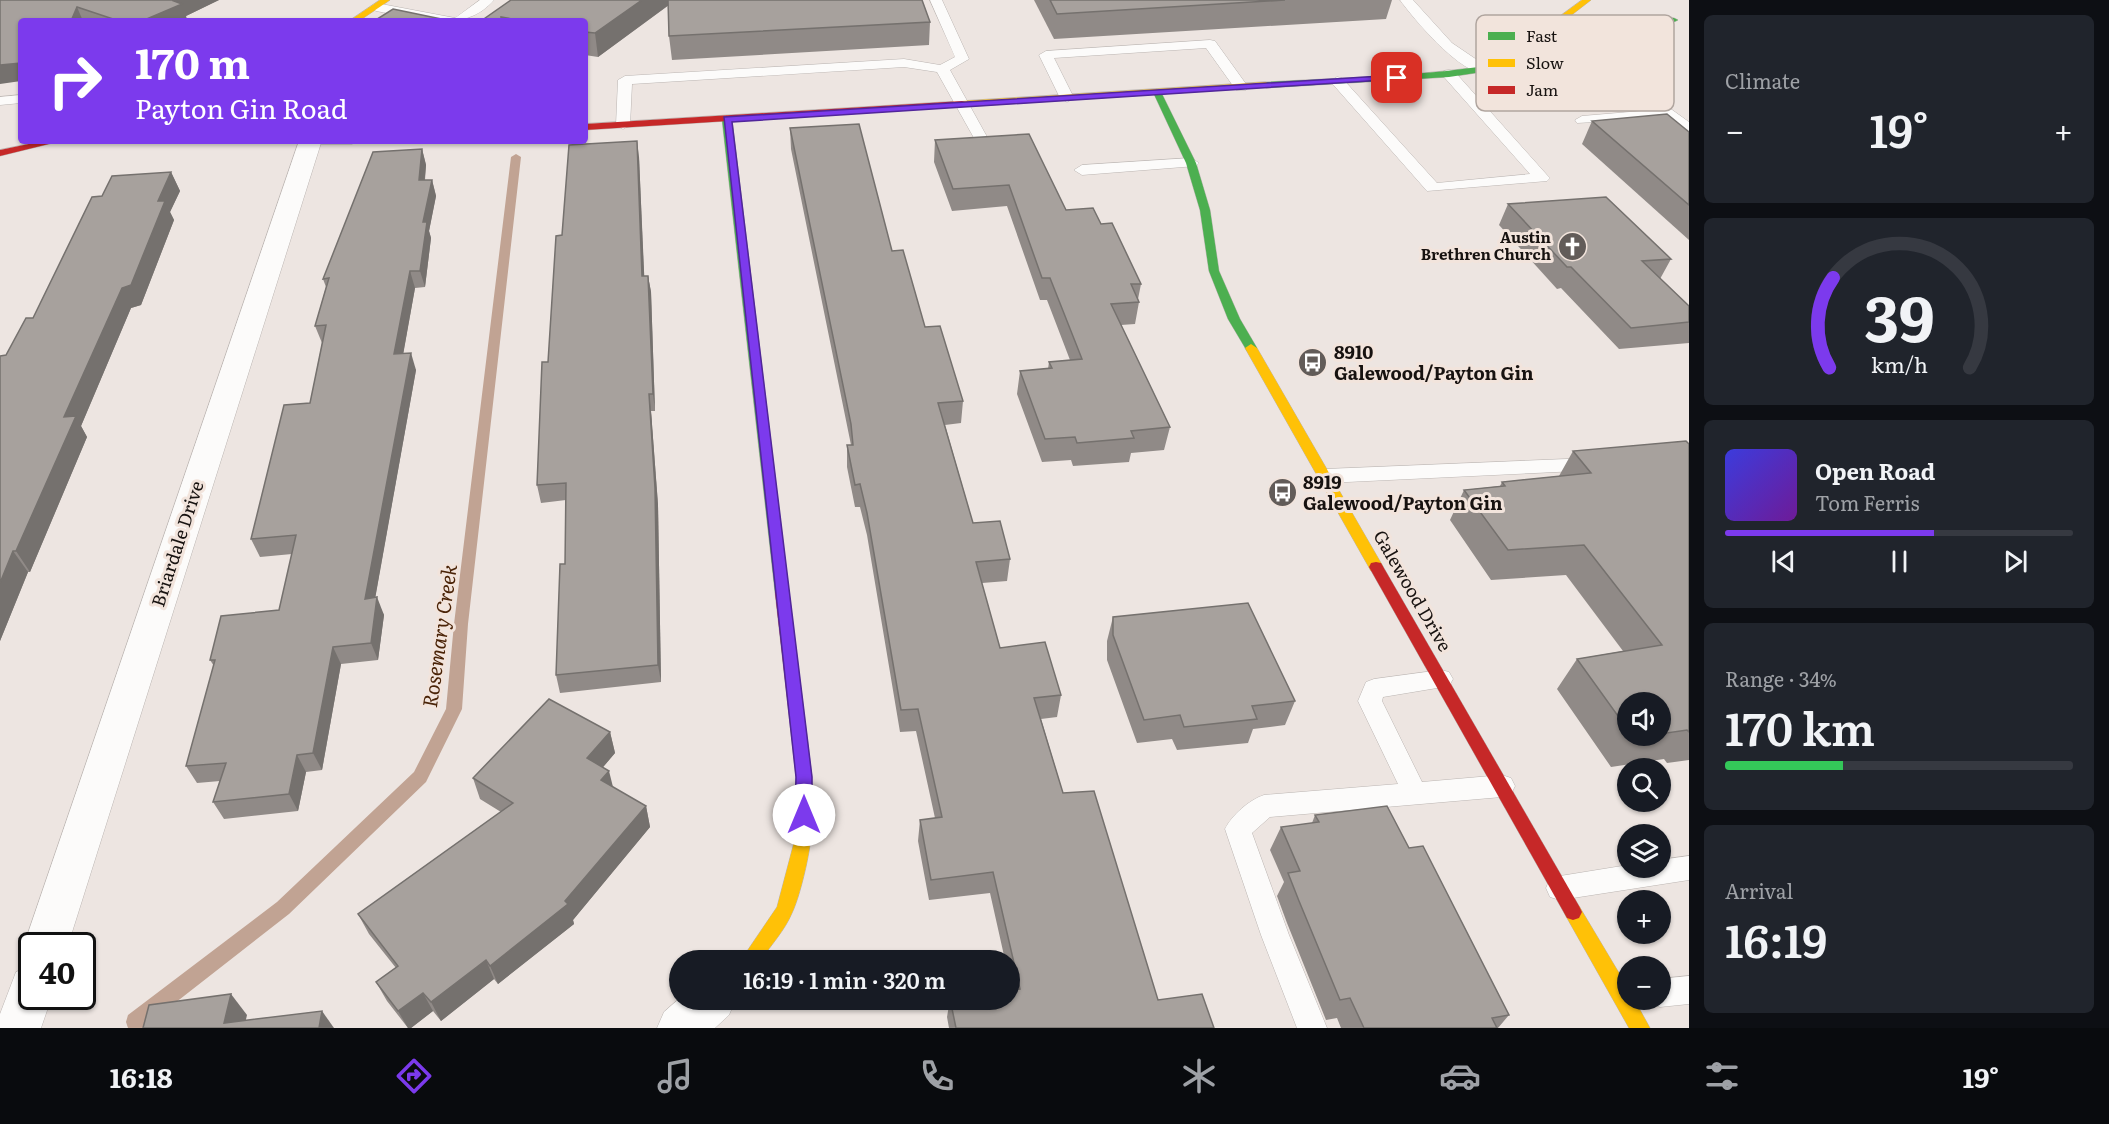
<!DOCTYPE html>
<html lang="en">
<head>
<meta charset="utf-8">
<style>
  :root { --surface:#171b24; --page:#20242c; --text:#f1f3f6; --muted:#9ea1a6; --line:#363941; --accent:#7c3aed }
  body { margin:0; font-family:Literata,serif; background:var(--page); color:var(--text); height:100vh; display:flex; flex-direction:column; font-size:22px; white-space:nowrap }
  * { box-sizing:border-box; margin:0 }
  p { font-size:20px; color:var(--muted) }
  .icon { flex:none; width:33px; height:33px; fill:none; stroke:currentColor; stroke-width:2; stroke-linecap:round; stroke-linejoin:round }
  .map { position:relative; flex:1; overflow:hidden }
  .drawer { display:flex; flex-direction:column; gap:15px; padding:15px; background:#0d0f14; width:420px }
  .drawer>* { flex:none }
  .banner { position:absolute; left:18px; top:18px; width:570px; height:126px; border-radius:6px; box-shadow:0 2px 4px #0004; background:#7c3aed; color:#fff; overflow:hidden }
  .buttons { position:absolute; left:1617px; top:692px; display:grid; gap:12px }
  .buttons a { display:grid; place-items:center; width:54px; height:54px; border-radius:50%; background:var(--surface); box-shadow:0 2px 4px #0004; font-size:30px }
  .speed { position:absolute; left:18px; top:932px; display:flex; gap:12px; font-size:30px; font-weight:700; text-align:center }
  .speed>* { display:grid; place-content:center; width:78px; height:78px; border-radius:50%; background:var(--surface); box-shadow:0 2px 4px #0004; line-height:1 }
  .speed .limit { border:3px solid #111; border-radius:9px; background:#fff; color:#111 }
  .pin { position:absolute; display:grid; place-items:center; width:51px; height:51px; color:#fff; margin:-26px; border-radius:12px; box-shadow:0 3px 9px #0006 }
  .me { position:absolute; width:66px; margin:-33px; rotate:0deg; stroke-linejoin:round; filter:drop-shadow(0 0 4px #0008) }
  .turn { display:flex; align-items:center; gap:21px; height:126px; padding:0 18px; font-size:27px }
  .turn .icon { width:78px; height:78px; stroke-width:2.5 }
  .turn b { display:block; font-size:42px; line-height:51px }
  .big { font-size:45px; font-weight:600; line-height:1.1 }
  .drawer .widget { flex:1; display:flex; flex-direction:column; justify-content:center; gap:9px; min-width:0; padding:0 21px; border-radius:9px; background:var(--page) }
  .drawer .dial { align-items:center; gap:0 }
  .dial svg { height:156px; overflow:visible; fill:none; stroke:var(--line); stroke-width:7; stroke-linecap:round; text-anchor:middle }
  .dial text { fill:var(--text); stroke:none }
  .song { display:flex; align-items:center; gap:18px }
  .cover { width:72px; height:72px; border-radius:9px; background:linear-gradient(135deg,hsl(240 70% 55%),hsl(280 70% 35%)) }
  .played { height:6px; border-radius:3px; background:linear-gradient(90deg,var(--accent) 60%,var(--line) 60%) }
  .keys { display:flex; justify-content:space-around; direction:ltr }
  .heat { display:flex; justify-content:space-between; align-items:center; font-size:33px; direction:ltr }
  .charge { height:9px; border-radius:4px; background:linear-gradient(90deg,#34c759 34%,var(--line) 0) }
  .trip { position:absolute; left:669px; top:950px; width:351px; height:60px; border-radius:30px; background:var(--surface); box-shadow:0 2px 4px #0004; font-weight:600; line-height:60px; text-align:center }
  .dock { display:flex; height:96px; justify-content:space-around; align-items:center; background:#090b0e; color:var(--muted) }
  .dock .icon { width:42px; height:42px }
  .dock .on { color:var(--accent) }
  .dock b { font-size:27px; color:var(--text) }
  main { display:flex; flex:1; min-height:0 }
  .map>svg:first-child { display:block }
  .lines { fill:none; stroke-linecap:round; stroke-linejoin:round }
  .stream { fill:#c1a393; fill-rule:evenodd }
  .lane-casing { stroke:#bbb5b2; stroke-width:1 }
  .street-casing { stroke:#bbb5b2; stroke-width:1 }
  .fast-casing { stroke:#bbb5b2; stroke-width:1 }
  .slow-casing { stroke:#bbb5b2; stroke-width:1 }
  .jam-casing { stroke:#bbb5b2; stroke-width:1 }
  .lane { fill:#fcfbfa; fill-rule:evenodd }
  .street { fill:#fcfbfa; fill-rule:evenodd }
  .fast { fill:#4caf50; fill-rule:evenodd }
  .slow { fill:#ffc107; fill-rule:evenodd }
  .jam { fill:#c62828; fill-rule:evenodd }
  .wall { fill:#908a87; fill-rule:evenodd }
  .shaded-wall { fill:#75716e }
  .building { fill:#a7a19d; stroke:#75716e; stroke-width:1.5 }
  .route { fill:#7c3aed; stroke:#51269a; stroke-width:1.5 }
  .labels { text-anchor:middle; stroke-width:6; stroke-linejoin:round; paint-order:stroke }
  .far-poi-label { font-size:15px; font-weight:bold; fill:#171210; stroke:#f2e4dc; text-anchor:end }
  .poi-label { font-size:18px; font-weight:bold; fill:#171210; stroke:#f2e4dc; text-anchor:start }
  .street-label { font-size:18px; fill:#171210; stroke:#f2e4dc }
  .water-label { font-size:20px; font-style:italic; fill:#4a2307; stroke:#f2e4dc }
  .key { fill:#f2e4dc; stroke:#b0a59f; stroke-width:1.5 }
  .key-label { font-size:16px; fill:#171210 }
</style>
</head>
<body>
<main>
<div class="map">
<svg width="1689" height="1028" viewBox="0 0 1689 1028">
  <rect width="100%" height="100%" fill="#ede5e1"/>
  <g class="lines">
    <polygon class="stream" points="516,154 521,157 468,624 462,709 426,782 289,914 143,1028 128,1028 126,1022 128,1015 277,902 414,772 446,709 454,624 511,157"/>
    <defs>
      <g id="lane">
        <path d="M480,0h14c-30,35 -78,18 -118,11l-6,-4 6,-4 79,15z"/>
        <polygon points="930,0 942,0 969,59 950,70 991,144 989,147 979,147 937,72 904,67 632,84 630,125 623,129 616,125 618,80 625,76 904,59 940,65 955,57"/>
        <path d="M1400,0h13l39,43 34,23v6c-23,6 -73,-54 -86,-72z"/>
        <polygon points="1210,40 1215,41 1246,84 1246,90 1236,90 1206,48 1054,58 1074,98 1067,102 1060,98 1039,55 1046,51"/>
        <polygon points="1532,54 1608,64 1689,122 1689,133 1664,118 1577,123 1575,120 1582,116 1653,110 1599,71 1527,61 1527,55"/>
        <polygon points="1449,70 1454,71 1547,175 1550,178 1547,181 1427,191 1330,81 1337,77 1342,78 1437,183 1530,174 1444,77 1444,71"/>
        <polygon points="21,95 21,103 0,105 0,97"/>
        <polygon points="1191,158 1199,163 1196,166 1082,175 1074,170 1082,165"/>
        <polygon points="1592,458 1599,460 1602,465 1599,470 1326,483 1319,481 1316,476 1319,471 1326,469"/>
        <path d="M1441,670l8,2 4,7 -4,7 -66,11 -1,4 40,81 80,-7 9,3 4,8 -4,8 -9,3 -232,20 -18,16 37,102 38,93h-30l-36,-93 -36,-106c7,-14 24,-29 39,-34l134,-11 -40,-83 8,-19 8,-3z"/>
        <polygon points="1689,856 1689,880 1560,900 1550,897 1546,888 1550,879 1560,876 1628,865 1660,867 1660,860"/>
        <polygon points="1689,976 1689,1004 1660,1007 1650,1003 1648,999 1660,999 1660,979"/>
      </g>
      <g id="street">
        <polygon points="299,141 321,143 68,945 32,945 32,960 24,945"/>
        <polygon points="32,966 32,996 52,996 41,1028 0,1028 0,1014 16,972"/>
        <polygon points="680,998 680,999 736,999 729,1015 715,1028 657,1028 664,1012"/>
      </g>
      <g id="fast">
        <path d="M1634,16l40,2 4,2 -4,2 -39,-2 -10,4 -38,25 -85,20 -53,8 -183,11 -4,-3 4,-3c104,-6 211,-6 312,-36 20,-6 35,-25 56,-30z"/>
        <polygon points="1157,89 1161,92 1196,163 1210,210 1219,271 1240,319 1257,348 1255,351 1251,352 1247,351 1228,319 1209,271 1200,210 1186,163 1153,92"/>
        <polygon points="727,116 732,119 789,592 787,596 777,596 775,592 722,119"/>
        <polygon points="297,141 357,141 352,144 302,144"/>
      </g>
      <g id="slow">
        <polygon points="380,0 390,0 359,21 349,21"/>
        <polygon points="1582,0 1591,0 1547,34 1531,60 1525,60 1524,58 1541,30"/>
        <polygon points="1266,82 1270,85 1269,87 962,107 957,104 962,101"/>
        <polygon points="1251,344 1257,348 1381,563 1383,567 1381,571 1371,571 1245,348"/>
        <path d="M804,806l6,2c8,17 -9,87 -18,105 -7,17 -21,32 -31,47h-20l36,-53 19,-72v-22l2,-5z"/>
        <polygon points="1573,904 1579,906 1628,988 1628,999 1634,999 1650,1028 1629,1028 1567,918 1564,912 1567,906"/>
      </g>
      <g id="jam">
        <polygon points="962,101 965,102 965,106 585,130 585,124"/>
        <polygon points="43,141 61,141 0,156 0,150"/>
        <polygon points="1376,562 1381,563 1579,906 1582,912 1579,918 1573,920 1567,918 1369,567 1371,563"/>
        <polygon points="782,587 787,588 789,592 812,777 812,813 810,818 804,820 798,818 796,813 796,777 775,592 777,588"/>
      </g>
    </defs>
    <use href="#lane" class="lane-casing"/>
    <use href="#street" class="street-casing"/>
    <use href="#fast" class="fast-casing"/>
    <use href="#slow" class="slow-casing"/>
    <use href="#jam" class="jam-casing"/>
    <use href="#lane" class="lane"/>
    <use href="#street" class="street"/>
    <use href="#fast" class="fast"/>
    <use href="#slow" class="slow"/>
    <use href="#jam" class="jam"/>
  </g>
  <g class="wall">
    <polygon points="0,0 219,0 186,16 187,21 21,21"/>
    <polygon points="511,0 922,0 930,22 929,45 672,60 669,36 669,5 598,57 585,55 585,21 481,21"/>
    <polygon points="1034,0 1392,0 1386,19 1054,39"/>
    <polygon points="1592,121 1689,132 1689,240 1582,144"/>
    <polygon points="790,128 892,251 925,327 963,401 961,423 945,425 973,523 1010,559 1007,581 982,583 1000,648 1061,695 1057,717 1041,719 1063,793 1158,1000 1214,1028 949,1028 947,1017 950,999 1012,990 1010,980 1010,960 1005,960 990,893 929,900 918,841 920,820 935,818 916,731 900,732 867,535 860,507 855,507 847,467 847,445 851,445 791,149"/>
    <polygon points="935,140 1066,210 1101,224 1141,284 1138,299 1139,302 1135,324 1121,325 1170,427 1164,450 1131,453 1129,462 1073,466 1071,460 1042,462 1017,394 1020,371 1048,369 1049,362 1070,360 1047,300 1040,300 1007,206 952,211 934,162"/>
    <polygon points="422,149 426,165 425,180 432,180 436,196 429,231 431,238 425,287 415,288 403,354 416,370 375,598 384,615 378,660 341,664 322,770 306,772 298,811 224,819 213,802 220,781 197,783 186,766 214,666 210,660 279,610 292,554 260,557 251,539 310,403 322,343 315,326 326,287 323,279"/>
    <polygon points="639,157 644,276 648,276 651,292 655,411 651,411 658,505 661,682 560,693 556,675 565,564 566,500 541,503 537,485 548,362 562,235"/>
    <polygon points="171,172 180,191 170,212 174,220 141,305 131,308 81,426 87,437 30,572 28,572 0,641 6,355 33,318 102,196"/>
    <polygon points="1508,204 1671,259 1660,279 1689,306 1689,343 1619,349 1561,288 1557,289 1499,225"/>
    <path d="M1689,444v316l-22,3 -3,-4 -53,8 -54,-78 20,-30 46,-8 -57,-76 -75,5 -41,-60 14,-30 36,-4 2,-4 57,-6 14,-25zM1628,702h32v33h-32z"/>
    <polygon points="1113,617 1295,701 1285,725 1253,729 1248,743 1177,750 1172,739 1137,743 1107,660 1107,641"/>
    <polygon points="610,732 615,753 603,767 613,788 646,806 650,827 573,920 574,924 498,984 494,979 441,1021 433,1011 411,1028 408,1028 387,1001 376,982 396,968 369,934 358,914 501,812 480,799 473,778"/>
    <polygon points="1315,815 1409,848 1509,1015 1498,1028 1341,1028 1337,1018 1326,1020 1287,923 1277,896 1284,882 1270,850 1281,827 1312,823"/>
  </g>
  <g class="shaded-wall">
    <polygon points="177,0 219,0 186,16 187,21 142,21"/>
    <polygon points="642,0 670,0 670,4 598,57 595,33"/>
    <polygon points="77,7 83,21 71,21"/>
    <polygon points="21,62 21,81 0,84 0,65"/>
    <polygon points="637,141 639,157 645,293 642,276"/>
    <polygon points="422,149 426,165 423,197 419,180"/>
    <polygon points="171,172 180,191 170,212 174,220 141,305 131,308 81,426 87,437 30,572 16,551 64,417"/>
    <polygon points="432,180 436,196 429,231 431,238 425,287 420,271 423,222"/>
    <polygon points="410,271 415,288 400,372 394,354"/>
    <polygon points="648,276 651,292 655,411 653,394"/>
    <polygon points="411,353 416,370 372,616 365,599"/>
    <polygon points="649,394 651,411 658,505 661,682 658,665"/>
    <polygon points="13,551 28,572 0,641 0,583"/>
    <polygon points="377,597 384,615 378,660 371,643"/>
    <polygon points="333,647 341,664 322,770 313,753"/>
    <polygon points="610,732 615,753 593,779 587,758"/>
    <polygon points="297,755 306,772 298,811 289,794"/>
    <polygon points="609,771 614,791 601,780"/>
    <polygon points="646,806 650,827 573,920 574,924 498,984 490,966 565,901"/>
    <polygon points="486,960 494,979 441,1021 431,1002"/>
    <polygon points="423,993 433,1011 411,1028 408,1028 398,1011"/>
    <polygon points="231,994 247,1015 244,1028 224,1023"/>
    <polygon points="322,1011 334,1028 319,1028"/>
  </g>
  <g class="building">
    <polygon points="0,0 177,0 174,1 182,4 142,21 119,21 77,7 71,21 21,21 21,63 0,65"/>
    <polygon points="511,0 642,0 595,33 585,32 585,21 523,21 501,17 501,21 481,21"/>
    <polygon points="668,0 922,0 930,22 669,36"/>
    <polygon points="1050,0 1285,0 1057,14"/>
    <polygon points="393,9 451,21 374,21"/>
    <polygon points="1667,114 1689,132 1689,205 1592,121"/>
    <polygon points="859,124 892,251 903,250 925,327 940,326 963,401 938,403 973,523 1000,521 1010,559 976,562 1000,648 1045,642 1061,695 1034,698 1063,793 1094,791 1158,1000 1202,994 1214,1028 956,1028 950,999 1010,999 1010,990 1020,989 993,872 931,880 920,820 942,817 918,709 901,710 867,513 860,484 855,485 847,445 853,445 851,424 790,128"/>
    <polygon points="1029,134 1066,210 1093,208 1101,224 1112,223 1141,284 1131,284 1139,302 1111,304 1170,427 1131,431 1134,438 1077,443 1075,437 1045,439 1020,371 1052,368 1049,362 1082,359 1050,278 1042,278 1009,185 953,189 935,140"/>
    <polygon points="637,141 642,276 648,276 653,394 649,394 655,488 658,665 556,675 560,564 565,564 566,483 537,485 542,362 548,362 556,236 562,235 569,145"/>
    <polygon points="422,149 419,180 432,180 423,222 427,222 420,271 410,271 394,354 411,353 365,599 377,597 371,643 333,647 313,753 297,755 289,794 213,802 226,763 186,766 215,660 210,660 221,616 279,610 296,535 251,539 284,405 310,403 326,325 315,326 329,278 323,279 373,152"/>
    <polygon points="171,172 158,201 165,201 131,285 122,288 64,417 76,416 16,551 13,551 0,583 0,356 6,355 26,318 33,318 92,197 102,196 112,176"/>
    <polygon points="1606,197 1671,259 1642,261 1689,306 1689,322 1631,328 1571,267 1567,267 1508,204"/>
    <polygon points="1686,441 1689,444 1689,732 1687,730 1660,734 1660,702 1628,702 1628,730 1577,659 1662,645 1584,545 1508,550 1464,490 1505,486 1502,482 1591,473 1573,451"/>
    <polygon points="1248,603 1295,701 1252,706 1257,719 1184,727 1180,715 1144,720 1113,635 1113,617"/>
    <polygon points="549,699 610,732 587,758 609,771 601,780 646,806 565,901 568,904 490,966 486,960 431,1002 423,993 398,1011 376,982 398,966 358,914 513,803 473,778"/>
    <polygon points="1631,735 1650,735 1633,737"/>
    <polygon points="1387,806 1409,848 1423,846 1509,1015 1492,1018 1497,1028 1364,1028 1350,998 1340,1000 1299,901 1288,873 1300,871 1281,827 1319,822 1315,815"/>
    <polygon points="231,994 224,1023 322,1011 319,1028 143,1028 149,1005"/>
  </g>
  <polygon class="route" points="1397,75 1400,76 1400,79 732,122 812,777 812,815 810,821 804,823 798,821 795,815 796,777 724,117"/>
  <defs>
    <symbol id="church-disc" viewBox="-11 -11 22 22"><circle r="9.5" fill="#625c59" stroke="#f2e4dc"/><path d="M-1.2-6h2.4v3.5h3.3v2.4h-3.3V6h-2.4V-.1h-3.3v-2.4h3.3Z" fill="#fff"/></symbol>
    <symbol id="bus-disc" viewBox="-11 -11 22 22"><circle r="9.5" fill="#625c59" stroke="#f2e4dc"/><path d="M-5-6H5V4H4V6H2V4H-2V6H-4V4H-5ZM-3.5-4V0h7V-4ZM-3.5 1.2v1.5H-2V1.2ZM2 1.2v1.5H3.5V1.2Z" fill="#fff"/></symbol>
  </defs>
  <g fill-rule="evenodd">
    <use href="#church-disc" x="1556" y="230" width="33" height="33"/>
    <use href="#bus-disc" x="1296" y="346" width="33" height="33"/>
    <use href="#bus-disc" x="1266" y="476" width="33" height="33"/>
  </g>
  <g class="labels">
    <g class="far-poi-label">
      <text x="1551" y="243">Austin<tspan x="1551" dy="17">Brethren Church</tspan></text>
    </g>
    <g class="poi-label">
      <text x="1334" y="359">8910<tspan x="1334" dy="21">Galewood/Payton Gin</tspan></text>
      <text x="1303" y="489">8919<tspan x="1303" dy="21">Galewood/Payton Gin</tspan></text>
    </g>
    <g class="street-label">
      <text transform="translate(178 544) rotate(-72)" y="6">Briardale Drive</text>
      <text transform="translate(1412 591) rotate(60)" y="6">Galewood Drive</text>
    </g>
    <g class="water-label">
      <text transform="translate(440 636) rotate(-82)" y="7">Rosemary Creek</text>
    </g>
  </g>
  <rect x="1476" y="15" width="198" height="96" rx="9" class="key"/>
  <rect x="1488" y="32" width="27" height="8" fill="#4caf50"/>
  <rect x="1488" y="59" width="27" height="8" fill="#ffc107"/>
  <rect x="1488" y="86" width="27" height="8" fill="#c62828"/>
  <g class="key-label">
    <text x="1526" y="42">Fast</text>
    <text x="1526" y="69">Slow</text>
    <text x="1526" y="96">Jam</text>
  </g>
</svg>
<div class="buttons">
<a><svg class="icon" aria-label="sound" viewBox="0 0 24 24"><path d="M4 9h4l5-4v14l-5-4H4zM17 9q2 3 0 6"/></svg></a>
<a><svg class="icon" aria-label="search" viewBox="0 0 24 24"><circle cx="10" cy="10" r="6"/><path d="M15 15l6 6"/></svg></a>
<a><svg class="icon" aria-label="layers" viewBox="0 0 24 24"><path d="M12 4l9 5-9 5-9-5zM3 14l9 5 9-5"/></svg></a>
<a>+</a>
<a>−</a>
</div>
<div class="speed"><div class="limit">40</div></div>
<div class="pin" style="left:1397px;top:78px;background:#d93025"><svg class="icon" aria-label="arrive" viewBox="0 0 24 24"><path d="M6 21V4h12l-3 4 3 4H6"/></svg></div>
<svg class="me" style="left:804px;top:815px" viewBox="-20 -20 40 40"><circle r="19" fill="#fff"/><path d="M0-13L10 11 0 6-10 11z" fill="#7c3aed"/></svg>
<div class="trip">16:19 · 1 min · 320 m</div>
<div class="banner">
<div class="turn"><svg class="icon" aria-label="right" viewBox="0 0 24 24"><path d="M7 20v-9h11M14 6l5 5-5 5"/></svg><div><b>170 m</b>Payton Gin Road</div></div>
</div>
</div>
<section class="drawer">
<div class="widget"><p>Climate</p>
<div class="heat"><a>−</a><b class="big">19°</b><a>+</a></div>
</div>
<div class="widget dial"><svg viewBox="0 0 100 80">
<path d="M14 69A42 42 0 1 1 86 69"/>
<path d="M14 69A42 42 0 0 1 16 23" stroke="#7c3aed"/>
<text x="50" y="56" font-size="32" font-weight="700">39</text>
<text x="50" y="72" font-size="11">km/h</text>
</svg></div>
<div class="widget">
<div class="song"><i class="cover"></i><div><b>Open Road</b><p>Tom Ferris</p></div></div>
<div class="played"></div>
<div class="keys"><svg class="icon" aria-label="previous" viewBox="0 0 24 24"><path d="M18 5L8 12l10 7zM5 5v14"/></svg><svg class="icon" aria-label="pause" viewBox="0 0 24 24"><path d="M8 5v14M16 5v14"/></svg><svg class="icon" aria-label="next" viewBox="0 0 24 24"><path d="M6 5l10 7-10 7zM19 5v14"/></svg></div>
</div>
<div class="widget"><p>Range · 34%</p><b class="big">170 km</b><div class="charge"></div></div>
<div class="widget"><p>Arrival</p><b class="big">16:19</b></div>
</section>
</main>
<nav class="dock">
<b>16:18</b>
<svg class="icon on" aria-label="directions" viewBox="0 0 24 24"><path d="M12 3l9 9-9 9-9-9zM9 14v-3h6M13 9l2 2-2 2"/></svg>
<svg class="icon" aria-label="music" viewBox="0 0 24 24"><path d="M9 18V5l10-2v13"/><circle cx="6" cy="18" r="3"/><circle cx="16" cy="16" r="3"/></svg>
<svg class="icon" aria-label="phone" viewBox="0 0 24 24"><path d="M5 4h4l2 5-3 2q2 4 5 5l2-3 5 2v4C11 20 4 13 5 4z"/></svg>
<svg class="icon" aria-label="climate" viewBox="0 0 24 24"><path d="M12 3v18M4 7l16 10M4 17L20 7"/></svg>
<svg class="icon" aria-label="car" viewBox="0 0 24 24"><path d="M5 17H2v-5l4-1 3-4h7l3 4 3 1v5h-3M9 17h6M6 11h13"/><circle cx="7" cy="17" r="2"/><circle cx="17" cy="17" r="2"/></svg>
<svg class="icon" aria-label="filters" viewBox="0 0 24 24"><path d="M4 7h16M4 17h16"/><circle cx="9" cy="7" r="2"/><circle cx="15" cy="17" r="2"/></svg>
<b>19°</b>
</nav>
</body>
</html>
